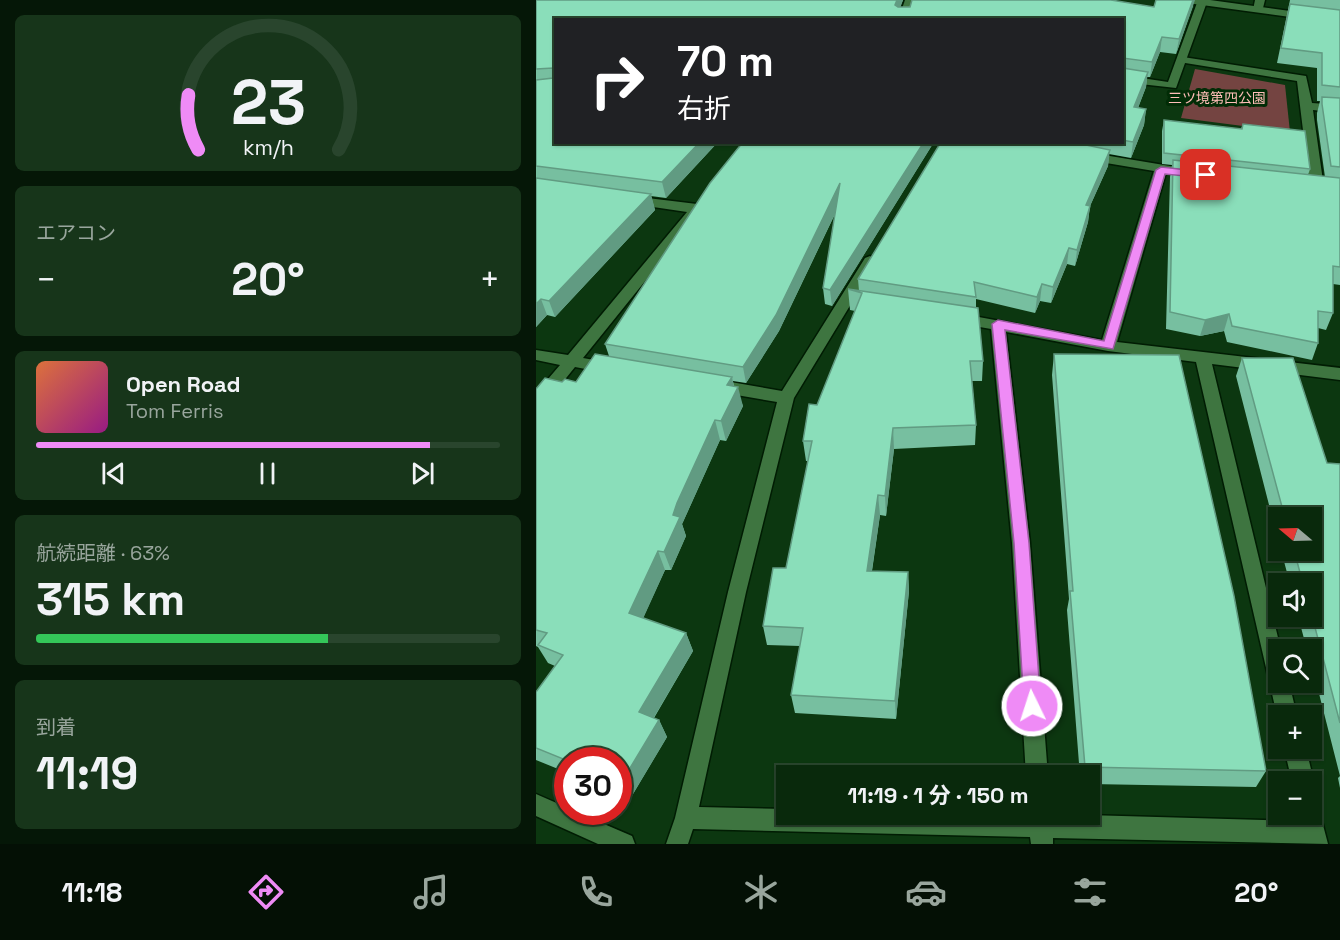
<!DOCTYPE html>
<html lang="ja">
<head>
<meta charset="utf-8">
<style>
  :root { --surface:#09290c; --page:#17351a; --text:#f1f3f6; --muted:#99a69d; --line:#29452d; --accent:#ef8bf6 }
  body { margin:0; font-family:"Space Grotesk","Noto Sans JP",sans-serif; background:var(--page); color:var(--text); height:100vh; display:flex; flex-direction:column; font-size:22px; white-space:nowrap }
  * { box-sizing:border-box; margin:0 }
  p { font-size:20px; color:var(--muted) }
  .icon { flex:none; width:33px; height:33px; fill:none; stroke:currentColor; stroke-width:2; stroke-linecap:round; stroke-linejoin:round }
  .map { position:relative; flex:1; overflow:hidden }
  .panel { display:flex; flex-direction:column; gap:15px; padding:15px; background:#051707; width:536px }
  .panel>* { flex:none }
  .banner { position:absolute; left:18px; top:18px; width:570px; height:126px; border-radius:0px; box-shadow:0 2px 4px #0004,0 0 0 2px var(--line); background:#202124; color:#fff; overflow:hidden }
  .needle { width:39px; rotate:289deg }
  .controls { position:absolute; left:732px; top:507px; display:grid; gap:12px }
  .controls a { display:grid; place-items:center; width:54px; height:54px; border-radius:0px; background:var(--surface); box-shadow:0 2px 4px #0004,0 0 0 2px var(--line); font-size:30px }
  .speed { position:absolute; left:18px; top:747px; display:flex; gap:12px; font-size:30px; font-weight:700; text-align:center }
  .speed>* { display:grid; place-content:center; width:78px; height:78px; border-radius:50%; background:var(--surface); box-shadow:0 2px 4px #0004,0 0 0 2px var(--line); line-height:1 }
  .speed .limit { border:9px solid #d22; background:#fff; color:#111 }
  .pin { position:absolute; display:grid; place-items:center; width:51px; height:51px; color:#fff; margin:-26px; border-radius:12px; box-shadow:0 3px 9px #0006 }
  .me { position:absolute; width:66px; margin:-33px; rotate:356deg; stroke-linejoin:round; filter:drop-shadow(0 0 4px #0008) }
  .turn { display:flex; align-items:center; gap:21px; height:126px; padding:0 24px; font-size:27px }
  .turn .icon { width:78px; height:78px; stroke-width:2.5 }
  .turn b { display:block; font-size:42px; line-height:51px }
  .big { font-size:45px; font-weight:700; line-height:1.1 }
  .panel .widget { flex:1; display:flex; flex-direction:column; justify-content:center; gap:9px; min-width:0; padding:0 21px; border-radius:9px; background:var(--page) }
  .panel .dial { align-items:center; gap:0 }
  .dial svg { height:156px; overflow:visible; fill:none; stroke:var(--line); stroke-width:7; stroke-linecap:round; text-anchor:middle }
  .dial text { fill:var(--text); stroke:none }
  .song { display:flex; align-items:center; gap:18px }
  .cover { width:72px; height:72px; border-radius:9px; background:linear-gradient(135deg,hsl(20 70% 55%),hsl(310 70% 35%)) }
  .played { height:6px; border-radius:3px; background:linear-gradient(90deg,var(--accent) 85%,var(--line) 85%) }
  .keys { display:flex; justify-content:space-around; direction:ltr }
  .heat { display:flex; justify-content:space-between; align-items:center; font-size:33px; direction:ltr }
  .charge { height:9px; border-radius:4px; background:linear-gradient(90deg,#34c759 63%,var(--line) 0) }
  .trip { position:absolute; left:240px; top:765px; width:324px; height:60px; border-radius:0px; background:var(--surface); box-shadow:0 2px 4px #0004,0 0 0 2px var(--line); font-weight:700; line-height:60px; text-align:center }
  .dock { display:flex; height:96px; justify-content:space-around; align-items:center; background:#041005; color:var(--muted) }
  .dock .icon { width:42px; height:42px }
  .dock .active { color:var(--accent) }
  .dock b { font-size:27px; color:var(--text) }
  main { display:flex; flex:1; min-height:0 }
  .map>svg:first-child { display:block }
  .green { fill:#744441 }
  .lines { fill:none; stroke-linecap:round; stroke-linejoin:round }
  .service-casing { stroke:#011c03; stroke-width:3 }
  .minor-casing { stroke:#011c03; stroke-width:3 }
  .tertiary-casing { stroke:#011c03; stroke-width:3 }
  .service { fill:#3e7540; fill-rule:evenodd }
  .minor { fill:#3e7540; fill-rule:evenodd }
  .tertiary { fill:#3e7540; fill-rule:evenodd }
  .wall { fill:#77bfa0 }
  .shaded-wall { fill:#619b82 }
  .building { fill:#8adeba; stroke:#619b82; stroke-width:1.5 }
  .route { fill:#ef8bf6; stroke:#9b5aa0; stroke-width:1.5 }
  .labels { text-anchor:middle; stroke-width:6; stroke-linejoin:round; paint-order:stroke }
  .far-park-label { font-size:14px; fill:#ffbeb8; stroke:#012c06 }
</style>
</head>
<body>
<main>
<section class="panel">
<div class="widget dial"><svg viewBox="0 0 100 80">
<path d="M14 69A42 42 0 1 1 86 69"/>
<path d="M14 69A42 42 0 0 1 9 41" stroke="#ef8bf6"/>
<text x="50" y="56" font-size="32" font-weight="700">23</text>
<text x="50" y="72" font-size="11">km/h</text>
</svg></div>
<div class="widget"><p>エアコン</p>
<div class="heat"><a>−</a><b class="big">20°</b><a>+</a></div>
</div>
<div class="widget">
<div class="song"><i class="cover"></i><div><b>Open Road</b><p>Tom Ferris</p></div></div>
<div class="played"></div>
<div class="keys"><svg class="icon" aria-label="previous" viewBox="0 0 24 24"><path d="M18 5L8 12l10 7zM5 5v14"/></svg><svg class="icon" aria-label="pause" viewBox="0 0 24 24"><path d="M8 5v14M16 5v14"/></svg><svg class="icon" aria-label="next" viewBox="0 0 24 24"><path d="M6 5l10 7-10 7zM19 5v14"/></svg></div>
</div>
<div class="widget"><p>航続距離 · 63%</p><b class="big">315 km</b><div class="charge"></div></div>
<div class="widget"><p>到着</p><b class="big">11:19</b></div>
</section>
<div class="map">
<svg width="805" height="844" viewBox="0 0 805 844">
  <rect width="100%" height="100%" fill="#0c3710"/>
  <polygon class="green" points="659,69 749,85 754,132 645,118"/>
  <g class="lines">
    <defs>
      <polygon id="service" points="647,57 770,76 776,103 805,105 805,113 777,110 788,188 786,191 781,192 774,188 761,81 643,62 641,60"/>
      <g id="minor">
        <polygon points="369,0 379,0 373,20 362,20"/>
        <polygon points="662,0 671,2 640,88 586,82 586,75 632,82"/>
        <polygon points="719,0 729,0 726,12 717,10"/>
        <polygon points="550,152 658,170 664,174 658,178 630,173 581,342 805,368 805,380 676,364 745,650 742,650 742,682 753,682 761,716 742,716 742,720 660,362 572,351 470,332 494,543 512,776 490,776 476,543 455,329 421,323 414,318 421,313 566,340 618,171 546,159 546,153"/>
        <polygon points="95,196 161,204 168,208 47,358 81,364 83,368 81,372 75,374 39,367 6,408 0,410 0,393 24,365 0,360 0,350 32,355 151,212 90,203 88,200"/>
        <polygon points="334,256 341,261 258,398 210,592 163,807 250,809 250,814 515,814 765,821 763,814 776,814 776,804 782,806 792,844 517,838 517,844 495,844 494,837 157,829 152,844 130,844 139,818 192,592 241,402 183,392 175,386 183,380 246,391 329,258"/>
        <polygon points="748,748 770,748 778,782 776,788 776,782 756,782"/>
        <polygon points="0,794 32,808 32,812 40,812 96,836 99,844 62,844 0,816"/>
      </g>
      <polygon id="tertiary" points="646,0 674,0 805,18 805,24 651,3"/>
    </defs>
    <use href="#service" class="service-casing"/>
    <use href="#minor" class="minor-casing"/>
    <use href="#tertiary" class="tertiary-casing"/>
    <use href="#service" class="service"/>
    <use href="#minor" class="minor"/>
    <use href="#tertiary" class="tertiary"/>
  </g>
  <g class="wall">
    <polygon points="0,0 367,0 364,7 657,6 640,54 624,52 614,77 611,77 610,87 602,108 610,109 608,125 595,158 573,154 572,166 554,206 552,222 539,266 531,264 515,303 504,301 499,313 440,299 440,307 447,361 446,381 436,381 440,425 439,445 358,449 350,516 344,515 336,571 372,572 373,591 360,719 259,713 255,695 264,646 231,645 227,626 250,568 272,461 270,461 267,441 319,311 314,310 312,289 323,291 322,279 405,142 586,142 586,20 20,20 182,142 130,198 115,196 119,210 19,317 11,315 0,327"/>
    <polygon points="754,0 804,0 804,285 797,284 797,313 790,330 782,328 782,343 776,360 691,342 688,331 664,336 630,329 634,177 636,165 626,164 626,131 628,120 705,129 707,124 774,169 772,175 789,177 781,120 781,113 784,101 781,101 781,68 741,63"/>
    <polygon points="398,142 296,306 289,304 287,288 300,212 243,331 210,383 197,381 198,386 207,406 190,441 184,440 147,522 146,524 150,536 135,570 129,570 107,618 150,633 157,651 118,718 123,720 131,737 94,799 82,794 82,760 32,760 32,773 0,760 0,692 19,666 12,663 2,647 0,646 0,389 26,382 40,382 73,356 69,344"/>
    <polygon points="518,354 730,771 720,787 554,784 554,776 544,776 531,610 533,599 516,375"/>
    <polygon points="706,358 791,463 804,464 804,788 802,778 804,776 776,666 776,650 771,650 762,616 776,616 776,584 754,584 745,550 776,550 776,518 742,518 742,540 700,376"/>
  </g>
  <g class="shaded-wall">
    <polygon points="361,0 367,0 360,19 359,5"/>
    <polygon points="657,0 659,0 657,6 640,54 643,39"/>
    <polygon points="626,37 624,52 614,77 616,62"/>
    <polygon points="612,72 610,87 596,123 598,107"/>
    <polygon points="610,109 608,125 595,158 597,142"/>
    <polygon points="164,142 182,142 130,198 126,182"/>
    <polygon points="388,142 398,142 296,306 294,290"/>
    <polygon points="574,150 572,166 554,206 552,222 539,266 541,250 550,205"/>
    <polygon points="304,183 306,199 243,331 210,383 207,367"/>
    <polygon points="115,194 119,210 19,317 13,301"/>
    <polygon points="533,248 531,264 515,303 517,287"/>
    <polygon points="506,284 504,301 499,313 501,297"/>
    <polygon points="5,299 11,315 0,327 0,304"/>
    <polygon points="693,314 688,331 664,336 669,320"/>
    <polygon points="196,377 199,393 202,387 207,406 190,441 185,421 191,385"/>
    <polygon points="179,420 184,440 147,522 146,524 150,536 135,570 128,552 137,515 141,503"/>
    <polygon points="357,428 358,449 350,516 349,496"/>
    <polygon points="342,495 344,515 333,590 331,571"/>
    <polygon points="122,551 129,570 101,632 93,613"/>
    <polygon points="372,572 373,591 360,719 359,701"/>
    <polygon points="150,633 157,651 111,729 103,712"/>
    <polygon points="123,720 131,737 94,799 85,783"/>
  </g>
  <g class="building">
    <polygon points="0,0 361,0 359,5 362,7 374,7 376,0 575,0 618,7 620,0 657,0 643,39 626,37 616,62 587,58 587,68 612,72 598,107 610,109 597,142 586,140 586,20 20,20 20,142 164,142 126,182 0,166 0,80 17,78 17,68 0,69"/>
    <polygon points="754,4 804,10 804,87 786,85 786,53 745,48"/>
    <polygon points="786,97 804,98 804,167 795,166 786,104"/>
    <polygon points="628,120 706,129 707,124 769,131 774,169 628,153"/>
    <polygon points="207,142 388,142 294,290 287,288 304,183 240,315 207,367 69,344 174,183"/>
    <polygon points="405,142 536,142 574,150 550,205 554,206 541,250 533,248 517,287 506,284 501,297 438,282 440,297 322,279"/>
    <polygon points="637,160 804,178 804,267 797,266 797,313 782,311 782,343 696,326 693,314 669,320 634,312"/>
    <polygon points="0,178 115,194 13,301 5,299 0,304"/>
    <polygon points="312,289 442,308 447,361 434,361 440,425 357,428 349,496 342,495 331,571 372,572 359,701 255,695 267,628 227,626 237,568 250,568 276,441 267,441 273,404 281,405 326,293"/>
    <polygon points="59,354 196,377 191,385 202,387 185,421 179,420 141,503 137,515 144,517 128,552 122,551 93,613 150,633 103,712 123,720 85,783 82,782 82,760 32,760 32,761 0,748 0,692 27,655 2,645 11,633 0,630 0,389 9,378 26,382 29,379 40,382"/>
    <polygon points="518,354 643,355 698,596 730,771 549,767 534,591 537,591"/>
    <polygon points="706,358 757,358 791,463 804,464 804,723 776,616 776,584 767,584 758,550 776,550 776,518 749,518"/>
  </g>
  <polygon class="route" points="625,167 670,172 675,175 670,178 629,174 577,349 469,330 493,543 505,706 503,712 496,714 490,712 488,706 478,543 456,324 462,320 568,341 620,170"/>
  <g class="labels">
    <g class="far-park-label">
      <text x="681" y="103">三ツ境第四公園</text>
    </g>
  </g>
</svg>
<div class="controls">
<a><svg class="needle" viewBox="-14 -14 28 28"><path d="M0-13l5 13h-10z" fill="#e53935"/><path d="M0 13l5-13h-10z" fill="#99a69d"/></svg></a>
<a><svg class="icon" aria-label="sound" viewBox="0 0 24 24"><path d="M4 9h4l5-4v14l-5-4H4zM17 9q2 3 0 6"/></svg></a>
<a><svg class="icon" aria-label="search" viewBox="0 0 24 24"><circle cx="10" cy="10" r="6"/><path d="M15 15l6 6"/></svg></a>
<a>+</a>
<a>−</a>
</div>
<div class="speed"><div class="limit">30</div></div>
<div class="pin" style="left:670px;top:175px;background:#d93025"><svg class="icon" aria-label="arrive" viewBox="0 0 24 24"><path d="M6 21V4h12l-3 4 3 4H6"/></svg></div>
<svg class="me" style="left:496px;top:706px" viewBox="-20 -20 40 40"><circle r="17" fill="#ef8bf6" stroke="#fff" stroke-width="3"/><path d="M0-11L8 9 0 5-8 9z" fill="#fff"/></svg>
<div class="trip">11:19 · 1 分 · 150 m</div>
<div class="banner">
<div class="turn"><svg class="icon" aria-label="right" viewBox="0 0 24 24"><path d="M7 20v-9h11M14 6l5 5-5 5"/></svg><div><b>70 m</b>右折</div></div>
</div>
</div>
</main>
<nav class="dock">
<b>11:18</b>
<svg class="icon active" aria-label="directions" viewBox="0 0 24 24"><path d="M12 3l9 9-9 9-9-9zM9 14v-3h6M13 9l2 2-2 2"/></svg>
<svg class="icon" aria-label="music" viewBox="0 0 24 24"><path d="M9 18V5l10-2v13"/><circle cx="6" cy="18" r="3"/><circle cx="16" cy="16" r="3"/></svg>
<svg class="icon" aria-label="phone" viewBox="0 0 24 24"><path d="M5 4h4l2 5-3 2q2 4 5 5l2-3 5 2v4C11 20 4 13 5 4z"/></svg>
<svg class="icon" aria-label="climate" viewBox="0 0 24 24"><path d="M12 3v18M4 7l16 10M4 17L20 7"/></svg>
<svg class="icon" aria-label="car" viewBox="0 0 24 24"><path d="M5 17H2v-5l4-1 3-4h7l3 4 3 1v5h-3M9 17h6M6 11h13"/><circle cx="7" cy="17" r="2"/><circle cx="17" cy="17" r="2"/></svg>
<svg class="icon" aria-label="filters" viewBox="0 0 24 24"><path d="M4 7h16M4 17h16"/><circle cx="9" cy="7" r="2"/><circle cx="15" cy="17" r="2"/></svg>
<b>20°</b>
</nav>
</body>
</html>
